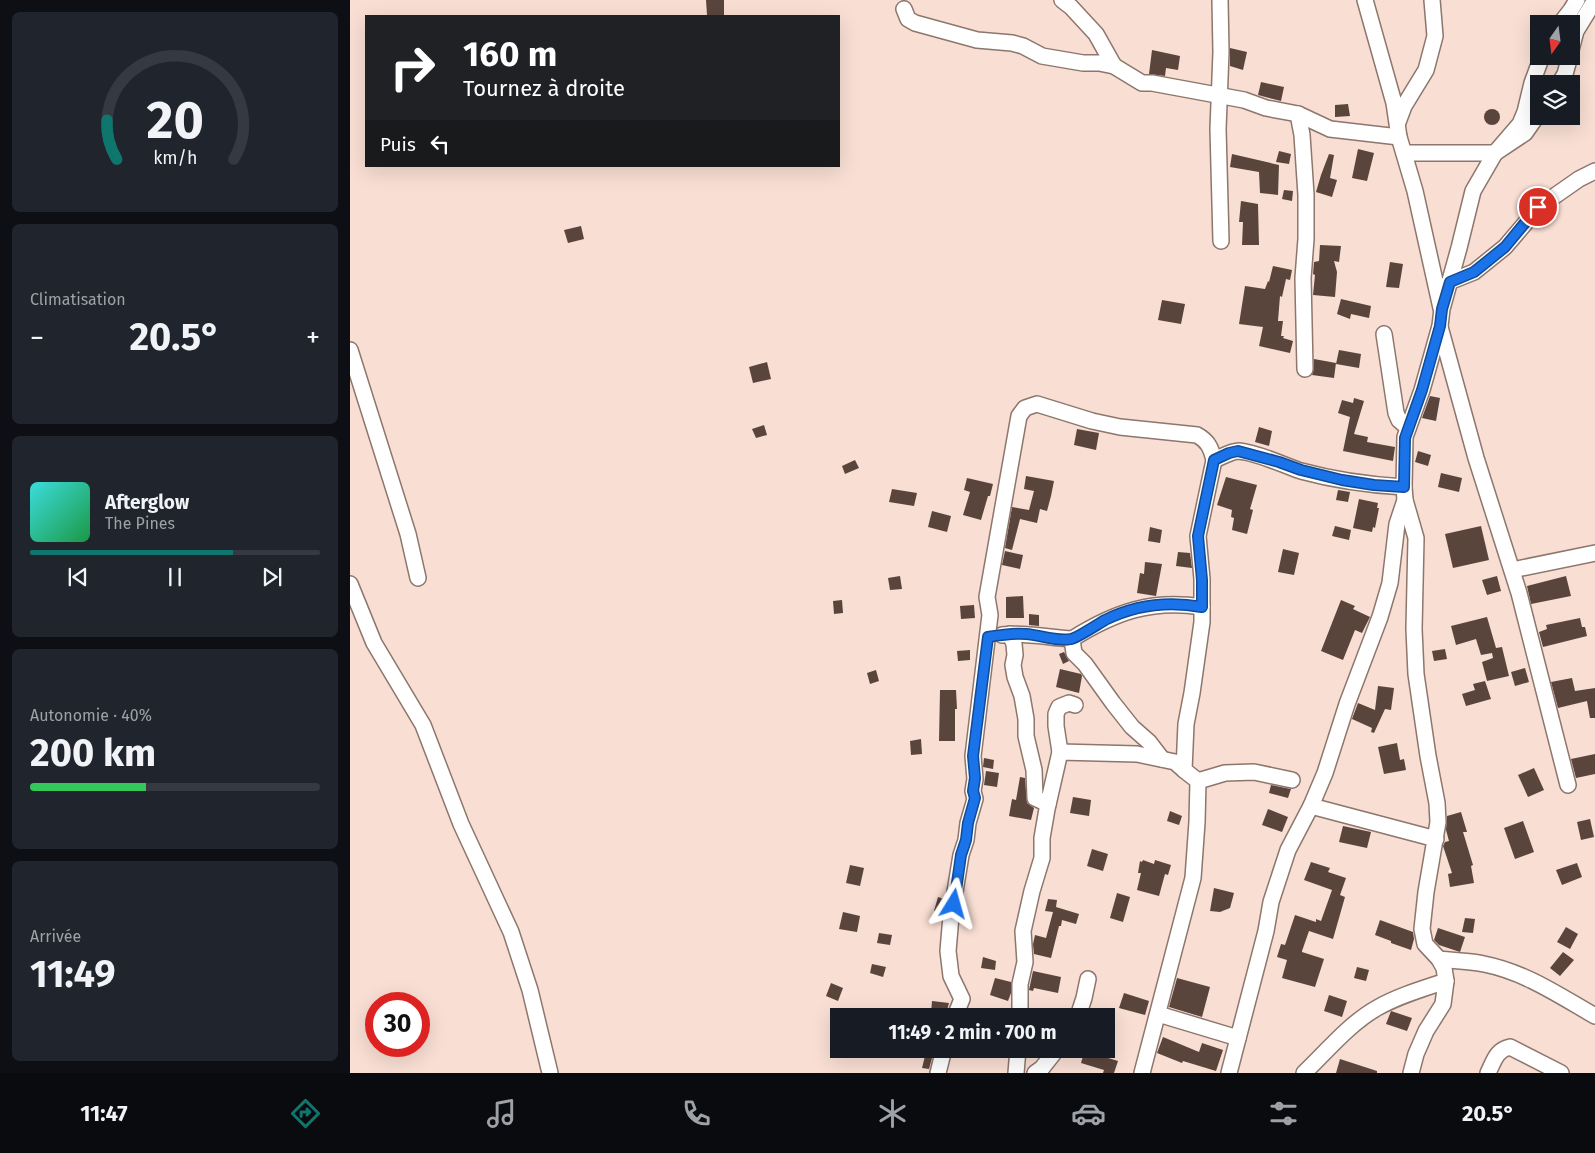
<!DOCTYPE html>
<html lang="fr">
<head>
<meta charset="utf-8">
<style>
  :root { --surface:#171b24; --page:#20242c; --text:#f1f3f6; --muted:#9ea1a6; --line:#363941; --accent:#0f766e }
  body { margin:0; font-family:"Fira Sans",sans-serif; background:var(--page); color:var(--text); height:100vh; display:flex; flex-direction:column; font-size:19px; white-space:nowrap }
  * { box-sizing:border-box; margin:0 }
  p { font-size:16px; color:var(--muted) }
  .icon { flex:none; width:28px; height:28px; fill:none; stroke:currentColor; stroke-width:2; stroke-linecap:round; stroke-linejoin:round }
  .map { position:relative; flex:1; overflow:hidden }
  .details { display:flex; flex-direction:column; gap:12px; padding:12px; background:#0d0f14; width:350px }
  .details>* { flex:none }
  .top-card { position:absolute; left:15px; top:15px; width:475px; height:152px; border-radius:0px; box-shadow:0 5px 20px #0002; background:#202124; color:#fff; overflow:hidden }
  .needle { width:32px; rotate:194deg }
  .buttons { position:absolute; left:1180px; top:15px; display:grid; gap:10px }
  .buttons a { display:grid; place-items:center; width:50px; height:50px; border-radius:0px; background:var(--surface); box-shadow:0 5px 20px #0002; font-size:25px }
  .speed { position:absolute; left:15px; top:992px; display:flex; gap:10px; font-size:25px; font-weight:700; text-align:center }
  .speed>* { display:grid; place-content:center; width:65px; height:65px; border-radius:50%; background:var(--surface); box-shadow:0 5px 20px #0002; line-height:1 }
  .speed .limit { border:8px solid #d22; background:#fff; color:#111 }
  .pin { position:absolute; display:grid; place-items:center; width:42px; height:42px; color:#fff; margin:-21px; border:2px solid #fff; border-radius:50%; box-shadow:0 1px 5px #0007 }
  .me { position:absolute; width:55px; margin:-28px; rotate:8deg; stroke-linejoin:round; filter:drop-shadow(0 0 4px #0008) }
  .turn { display:flex; align-items:center; gap:18px; height:105px; padding:0 15px; font-size:22px }
  .turn .icon { width:65px; height:65px; stroke-width:2.5 }
  .turn b { display:block; font-size:35px; line-height:42px }
  .then { display:flex; align-items:center; height:48px; padding:0 15px; background:#0003; gap:10px; font-size:19px }
  .big { font-size:38px; font-weight:700; line-height:1.1 }
  .details .card { flex:1; display:flex; flex-direction:column; justify-content:center; gap:8px; min-width:0; padding:0 18px; border-radius:8px; background:var(--page) }
  .details .dial { align-items:center; gap:0 }
  .dial svg { height:130px; overflow:visible; fill:none; stroke:var(--line); stroke-width:7; stroke-linecap:round; text-anchor:middle }
  .dial text { fill:var(--text); stroke:none }
  .song { display:flex; align-items:center; gap:15px }
  .cover { width:60px; height:60px; border-radius:8px; background:linear-gradient(135deg,hsl(180 70% 55%),hsl(140 70% 35%)) }
  .played { height:5px; border-radius:2px; background:linear-gradient(90deg,var(--accent) 70%,var(--line) 70%) }
  .keys { display:flex; justify-content:space-around; direction:ltr }
  .heat { display:flex; justify-content:space-between; align-items:center; font-size:28px; direction:ltr }
  .charge { height:8px; border-radius:4px; background:linear-gradient(90deg,#34c759 40%,var(--line) 0) }
  .trip { position:absolute; left:480px; top:1008px; width:285px; height:50px; border-radius:0px; background:var(--surface); box-shadow:0 5px 20px #0002; font-weight:700; line-height:50px; text-align:center }
  .menu { display:flex; height:80px; justify-content:space-around; align-items:center; background:#090b0e; color:var(--muted) }
  .menu .icon { width:35px; height:35px }
  .menu .selected { color:var(--accent) }
  .menu b { font-size:22px; color:var(--text) }
  main { display:flex; flex:1; min-height:0 }
  .map>svg:first-child { display:block }
  .building { fill:#5a453d }
  .lines { fill:none; stroke-linecap:round; stroke-linejoin:round }
  .minor-casing { stroke:#8d766c; stroke-width:18 }
  .minor { stroke:#fff; stroke-width:15 }
  .route-casing { stroke:#114b97; stroke-width:12 }
  .route { stroke:#1a73e8; stroke-width:9 }
</style>
</head>
<body>
<main>
<section class="details">
<div class="card dial"><svg viewBox="0 0 100 80">
<path d="M14 69A42 42 0 1 1 86 69"/>
<path d="M14 69A42 42 0 0 1 8 45" stroke="#0f766e"/>
<text x="50" y="56" font-size="32" font-weight="700">20</text>
<text x="50" y="72" font-size="11">km/h</text>
</svg></div>
<div class="card"><p>Climatisation</p>
<div class="heat"><a>−</a><b class="big">20.5°</b><a>+</a></div>
</div>
<div class="card">
<div class="song"><i class="cover"></i><div><b>Afterglow</b><p>The Pines</p></div></div>
<div class="played"></div>
<div class="keys"><svg class="icon" aria-label="previous" viewBox="0 0 24 24"><path d="M18 5L8 12l10 7zM5 5v14"/></svg><svg class="icon" aria-label="pause" viewBox="0 0 24 24"><path d="M8 5v14M16 5v14"/></svg><svg class="icon" aria-label="next" viewBox="0 0 24 24"><path d="M6 5l10 7-10 7zM19 5v14"/></svg></div>
</div>
<div class="card"><p>Autonomie · 40%</p><b class="big">200 km</b><div class="charge"></div></div>
<div class="card"><p>Arrivée</p><b class="big">11:49</b></div>
</section>
<div class="map">
<svg width="1245" height="1073" viewBox="0 0 1245 1073">
  <rect width="100%" height="100%" fill="#f8ded3"/>
  <g class="building">
    <polygon points="356,0 374,0 374,15 357,15"/>
    <polygon points="880,48 897,52 893,70 880,66"/>
    <polygon points="802,50 830,56 828,70 816,68 815,76 799,74"/>
    <polygon points="911,82 934,87 931,101 908,95"/>
    <polygon points="998,104 1000,116 985,117 985,105"/>
    <circle cx="1142" cy="117" r="8"/>
    <polygon points="1008,149 1024,153 1017,181 1002,178"/>
    <polygon points="929,151 941,154 939,164 926,162"/>
    <polygon points="882,154 929,165 928,195 910,193 909,172 880,167"/>
    <polygon points="979,154 984,155 980,178 987,180 982,197 966,192 971,175"/>
    <polygon points="934,190 943,191 942,201 932,199"/>
    <polygon points="891,201 908,204 909,245 892,245 893,222 889,222"/>
    <polygon points="231,226 234,239 218,243 214,230"/>
    <polygon points="970,245 991,246 989,262 984,261 987,272 985,297 963,295 965,275 963,274 964,262 969,261"/>
    <polygon points="1040,262 1053,264 1049,288 1036,287"/>
    <polygon points="923,266 942,270 940,280 936,279 932,297 930,296 928,321 933,321 931,336 934,336 933,338 943,341 940,353 909,346 913,327 889,324 895,286 915,289 918,281 919,282"/>
    <polygon points="991,299 1021,306 1019,318 1001,314 1000,319 987,314"/>
    <polygon points="812,300 835,304 831,324 808,320"/>
    <polygon points="989,350 1011,354 1009,368 986,364"/>
    <polygon points="964,359 986,363 984,378 962,375 964,369"/>
    <polygon points="417,362 421,379 403,383 399,367"/>
    <polygon points="1080,396 1090,398 1086,421 1072,418"/>
    <polygon points="1004,398 1014,401 1004,434 1018,437 1017,442 1045,447 1043,461 993,451 1000,417 988,413 992,400 1003,403"/>
    <polygon points="414,425 417,435 406,438 402,429"/>
    <polygon points="909,427 922,431 919,446 905,442"/>
    <polygon points="727,429 749,433 746,450 724,445"/>
    <polygon points="1068,451 1081,455 1078,466 1065,462"/>
    <polygon points="505,460 509,468 495,474 492,466"/>
    <polygon points="1091,473 1112,478 1109,492 1088,487"/>
    <polygon points="676,476 704,481 701,496 697,511 690,509 687,523 670,519 662,550 655,548 662,507 679,510 684,491 674,489"/>
    <polygon points="876,477 907,485 900,509 903,510 897,534 882,530 884,518 881,517 882,510 867,505"/>
    <polygon points="617,478 643,484 640,496 638,496 631,520 613,515 620,492 614,490"/>
    <polygon points="542,489 567,493 564,506 539,502"/>
    <polygon points="988,490 1000,492 998,502 986,500"/>
    <polygon points="1009,499 1028,503 1027,508 1029,508 1025,528 1023,527 1022,532 1003,528"/>
    <polygon points="582,511 601,516 597,532 578,527"/>
    <polygon points="985,526 1001,530 999,540 982,536"/>
    <polygon points="1131,526 1139,560 1103,568 1095,534"/>
    <polygon points="800,527 812,530 810,543 798,541"/>
    <polygon points="933,549 949,553 944,575 928,572"/>
    <polygon points="655,551 673,555 670,569 652,565"/>
    <polygon points="828,552 840,553 842,568 826,566"/>
    <polygon points="795,562 812,564 806,596 787,593 790,573 794,574"/>
    <polygon points="550,576 552,589 540,590 538,578"/>
    <polygon points="1147,576 1151,591 1137,595 1132,580"/>
    <polygon points="1216,576 1221,596 1181,604 1177,586"/>
    <polygon points="673,596 674,618 656,618 656,597"/>
    <polygon points="492,600 493,613 484,614 483,601"/>
    <polygon points="991,600 1005,606 1003,609 1020,617 1012,633 1005,630 993,660 971,651"/>
    <polygon points="624,605 625,618 611,619 610,606"/>
    <polygon points="679,614 689,615 689,626 679,625"/>
    <polygon points="1137,617 1146,648 1152,647 1159,676 1137,681 1132,662 1143,658 1142,653 1131,655 1126,639 1106,645 1101,626"/>
    <polygon points="1230,618 1232,627 1235,627 1237,636 1193,647 1189,632 1197,629 1196,625"/>
    <polygon points="1095,649 1097,659 1084,661 1082,651"/>
    <polygon points="620,650 620,660 608,661 607,651"/>
    <polygon points="714,652 719,661 713,664 709,654"/>
    <polygon points="1175,668 1179,682 1165,686 1161,672"/>
    <polygon points="710,669 731,674 732,676 729,693 706,687"/>
    <polygon points="526,670 529,681 520,684 517,673"/>
    <polygon points="1222,678 1225,691 1245,688 1245,718 1240,718 1237,701 1208,708 1201,682"/>
    <polygon points="1135,681 1141,699 1116,706 1112,694 1125,690 1123,684"/>
    <polygon points="1028,686 1044,688 1041,710 1035,709 1024,733 1021,732 1022,728 1002,719 1008,703 1025,710"/>
    <polygon points="590,690 606,690 607,709 605,709 605,741 589,741"/>
    <polygon points="571,739 572,754 561,755 560,741"/>
    <polygon points="1047,743 1050,760 1054,759 1056,770 1034,774 1028,747"/>
    <polygon points="1245,754 1245,774 1226,778 1221,759"/>
    <polygon points="634,758 644,760 643,769 633,767"/>
    <polygon points="1184,768 1194,790 1178,797 1168,775"/>
    <polygon points="636,771 649,773 647,787 634,785"/>
    <polygon points="670,777 675,778 677,803 684,808 681,820 659,816 662,799 666,800"/>
    <polygon points="921,785 941,789 938,798 919,793"/>
    <polygon points="723,797 741,800 739,816 720,813"/>
    <polygon points="918,809 938,817 932,832 912,825"/>
    <polygon points="820,811 832,816 829,825 817,821"/>
    <polygon points="1111,812 1117,832 1113,832 1123,865 1121,866 1124,883 1100,887 1098,874 1102,873 1093,846 1095,842 1099,841 1096,830 1097,816"/>
    <polygon points="1240,819 1244,837 1231,840 1227,822"/>
    <polygon points="1173,821 1184,852 1165,859 1154,828"/>
    <polygon points="993,826 1021,832 1017,848 989,842"/>
    <polygon points="742,849 758,854 753,871 737,866"/>
    <polygon points="793,860 804,864 805,860 821,865 818,875 815,874 809,896 787,890 791,873 788,873 790,861 792,862"/>
    <polygon points="961,862 980,868 978,872 996,878 990,895 995,897 983,939 959,931 952,951 952,952 974,959 965,987 932,978 937,960 927,957 931,944 935,945 945,915 966,922 966,919 971,921 982,890 954,880"/>
    <polygon points="1227,863 1232,877 1212,885 1206,870"/>
    <polygon points="500,865 514,868 510,886 496,883"/>
    <polygon points="864,888 884,893 880,908 870,912 860,911"/>
    <polygon points="767,893 780,897 773,922 760,918"/>
    <polygon points="588,897 594,899 592,913 584,911"/>
    <polygon points="698,899 707,900 706,907 729,914 726,924 712,920 711,926 709,926 701,958 684,954 683,944 685,935 696,938 703,912 695,911"/>
    <polygon points="493,912 510,916 507,932 489,929"/>
    <polygon points="1115,918 1125,919 1123,933 1112,932"/>
    <polygon points="1030,920 1063,932 1064,939 1061,950 1041,943 1041,941 1025,935"/>
    <polygon points="1216,927 1228,934 1220,949 1207,942"/>
    <polygon points="1088,928 1115,937 1110,952 1089,945 1084,940"/>
    <polygon points="529,933 542,935 540,945 527,943"/>
    <polygon points="1213,952 1224,960 1210,976 1200,968"/>
    <polygon points="633,957 646,961 645,970 631,968"/>
    <polygon points="522,964 536,967 533,977 520,973"/>
    <polygon points="1007,967 1019,970 1016,981 1004,978"/>
    <polygon points="683,971 711,977 708,993 684,988 683,991 679,990"/>
    <polygon points="645,978 661,982 661,993 658,1001 640,995"/>
    <polygon points="827,978 860,987 852,1017 819,1007"/>
    <polygon points="481,983 493,988 488,1001 476,996"/>
    <polygon points="774,993 799,1001 795,1015 769,1008"/>
    <polygon points="979,995 997,1001 992,1017 974,1011"/>
    <polygon points="582,1001 599,1003 596,1014 581,1013"/>
    <polygon points="1041,1011 1062,1018 1057,1031 1036,1024"/>
    <polygon points="813,1037 849,1052 852,1043 873,1050 866,1071 833,1061 832,1063 807,1053"/>
    <polygon points="735,1049 742,1049 756,1053 755,1057 768,1061 764,1073 753,1073 754,1070 731,1063"/>
    <polygon points="575,1056 582,1058 579,1069 572,1068"/>
    <polygon points="990,1059 1027,1071 1027,1073 986,1073"/>
  </g>
  <g class="lines">
    <defs>
      <g id="minor">
        <polyline points="712,0 721,7 746,34 764,66"/>
        <polyline points="870,0 871,52 868,129 871,241"/>
        <polyline points="1015,0 1044,103 1049,137 1065,191 1091,308"/>
        <polyline points="554,9 558,19 565,23 627,40 662,43 673,46 692,56 733,63 749,63 764,66 792,83 802,83 894,100 916,108 948,114 980,129 1049,137"/>
        <polyline points="1210,24 1221,10 1227,0"/>
        <polyline points="1221,50 1226,31 1242,5 1245,2"/>
        <polyline points="1209,84 1215,74 1220,56"/>
        <polyline points="948,114 952,135 956,195 956,239 953,278 955,369"/>
        <polyline points="1048,122 1054,106 1076,70 1085,36 1082,0"/>
        <polyline points="1054,153 1145,153 1175,133 1189,113"/>
        <polyline points="1099,282 1124,272 1155,247 1189,207 1229,179 1245,171"/>
        <polyline points="1090,327 1126,458 1169,593 1218,785"/>
        <polyline points="1034,334 1046,413 1049,420 1058,428"/>
        <polyline points="0,350 58,534 68,578"/>
        <path d="M864,460c8,-3 17,-9 25,-9 20,2 44,14 62,20 33,9 68,14 103,16"/>
        <polyline points="1162,570 1245,553"/>
        <polyline points="0,584 24,643 73,725 111,824 161,932 180,990 200,1073"/>
        <polyline points="660,634 664,644 665,655 663,665 665,677 672,696 676,719 676,736 684,770 685,798 698,804"/>
        <path d="M652,635c24,-3 47,3 70,4"/>
        <polyline points="710,752 706,726 706,714 709,707 719,703 725,705"/>
        <path d="M812,759l-13,-17 -17,-15 -19,-24 -28,-39 -11,-11 -2,-14c43,-27 80,-40 130,-32"/>
        <polyline points="848,781 875,773 904,772 942,780"/>
        <polyline points="961,806 1086,839"/>
        <path d="M1089,959c14,2 32,2 45,5 41,8 76,32 111,52"/>
        <polyline points="808,1014 888,1038"/>
        <path d="M605,1016l7,-17 -11,-23 -3,-25 3,-35 10,-61 5,-15 2,-17 7,-24 -2,-8 2,-12 -2,-23 17,-141 -3,-18 32,-181 6,-8 12,-4 55,17 28,6 77,8c11,6 14,13 17,25l-16,76 4,43v43l-10,71 -6,31 -2,46 14,11 -1,41 -4,56 -51,195"/>
        <polyline points="670,1016 670,984 675,962 673,931 682,891 692,858 692,838 697,809 710,752 787,754 825,762 834,770"/>
        <polyline points="728,1016 734,998 738,979"/>
        <polyline points="588,1073 594,1049"/>
        <polyline points="666,1073 668,1049"/>
        <polyline points="685,1073 692,1068 707,1049"/>
        <polyline points="879,1073 916,931 921,902 938,850 961,806 975,773 997,704 1030,617 1040,583 1047,524 1055,500"/>
        <path d="M954,1073c22,-21 46,-50 73,-65 21,-12 45,-19 69,-27"/>
        <polyline points="1061,1073 1066,1054 1076,1031 1093,1004 1096,981 1094,968 1089,959 1075,944 1072,929 1076,892 1088,822 1087,803 1078,756 1066,674 1064,629 1066,538 1055,500 1054,487 1055,437 1072,390 1090,326 1092,309 1109,248 1123,191 1145,153 1170,124 1175,112 1182,83 1192,56"/>
        <path d="M1138,1073c6,-12 8,-23 22,-26l51,26"/>
      </g>
    </defs>
    <use href="#minor" class="minor-casing"/>
    <use href="#minor" class="minor"/>
  </g>
  <g class="lines">
    <defs>
      <path id="route" d="M604,904l7,-49 5,-15 2,-17 7,-25 -2,-7 2,-13 -2,-22 15,-119c12,-2 25,-4 38,-3 14,1 31,8 45,5 6,-1 27,-15 34,-19 30,-15 64,-19 97,-13v-27l-4,-44 16,-76 15,-7 9,-2 41,11 22,8 41,10 32,5 30,2 1,-49 17,-48 18,-64 2,-17 8,-27 24,-10 31,-25 33,-40"/>
    </defs>
    <use href="#route" class="route-casing"/>
    <use href="#route" class="route"/>
  </g>
</svg>
<div class="buttons">
<a><svg class="needle" viewBox="-14 -14 28 28"><path d="M0-13l5 13h-10z" fill="#e53935"/><path d="M0 13l5-13h-10z" fill="#9ea1a6"/></svg></a>
<a><svg class="icon" aria-label="layers" viewBox="0 0 24 24"><path d="M12 4l9 5-9 5-9-5zM3 14l9 5 9-5"/></svg></a>
</div>
<div class="speed"><div class="limit">30</div></div>
<div class="pin" style="left:1188px;top:207px;background:#d93025"><svg class="icon" aria-label="arrive" viewBox="0 0 24 24"><path d="M6 21V4h12l-3 4 3 4H6"/></svg></div>
<svg class="me" style="left:604px;top:904px" viewBox="-20 -20 40 40"><path d="M0-17L14 15 0 8-14 15z" fill="#1a73e8" stroke="#fff" stroke-width="4"/></svg>
<div class="trip">11:49 · 2 min · 700 m</div>
<div class="top-card">
<div class="turn"><svg class="icon" aria-label="right" viewBox="0 0 24 24"><path d="M7 20v-9h11M14 6l5 5-5 5"/></svg><div><b>160 m</b>Tournez à droite</div></div>
<div class="then">Puis<svg class="icon" aria-label="left" viewBox="0 0 24 24"><path d="M17 20v-9H6M10 6l-5 5 5 5"/></svg></div>
</div>
</div>
</main>
<nav class="menu">
<b>11:47</b>
<svg class="icon selected" aria-label="directions" viewBox="0 0 24 24"><path d="M12 3l9 9-9 9-9-9zM9 14v-3h6M13 9l2 2-2 2"/></svg>
<svg class="icon" aria-label="music" viewBox="0 0 24 24"><path d="M9 18V5l10-2v13"/><circle cx="6" cy="18" r="3"/><circle cx="16" cy="16" r="3"/></svg>
<svg class="icon" aria-label="phone" viewBox="0 0 24 24"><path d="M5 4h4l2 5-3 2q2 4 5 5l2-3 5 2v4C11 20 4 13 5 4z"/></svg>
<svg class="icon" aria-label="climate" viewBox="0 0 24 24"><path d="M12 3v18M4 7l16 10M4 17L20 7"/></svg>
<svg class="icon" aria-label="car" viewBox="0 0 24 24"><path d="M5 17H2v-5l4-1 3-4h7l3 4 3 1v5h-3M9 17h6M6 11h13"/><circle cx="7" cy="17" r="2"/><circle cx="17" cy="17" r="2"/></svg>
<svg class="icon" aria-label="filters" viewBox="0 0 24 24"><path d="M4 7h16M4 17h16"/><circle cx="9" cy="7" r="2"/><circle cx="15" cy="17" r="2"/></svg>
<b>20.5°</b>
</nav>
</body>
</html>
